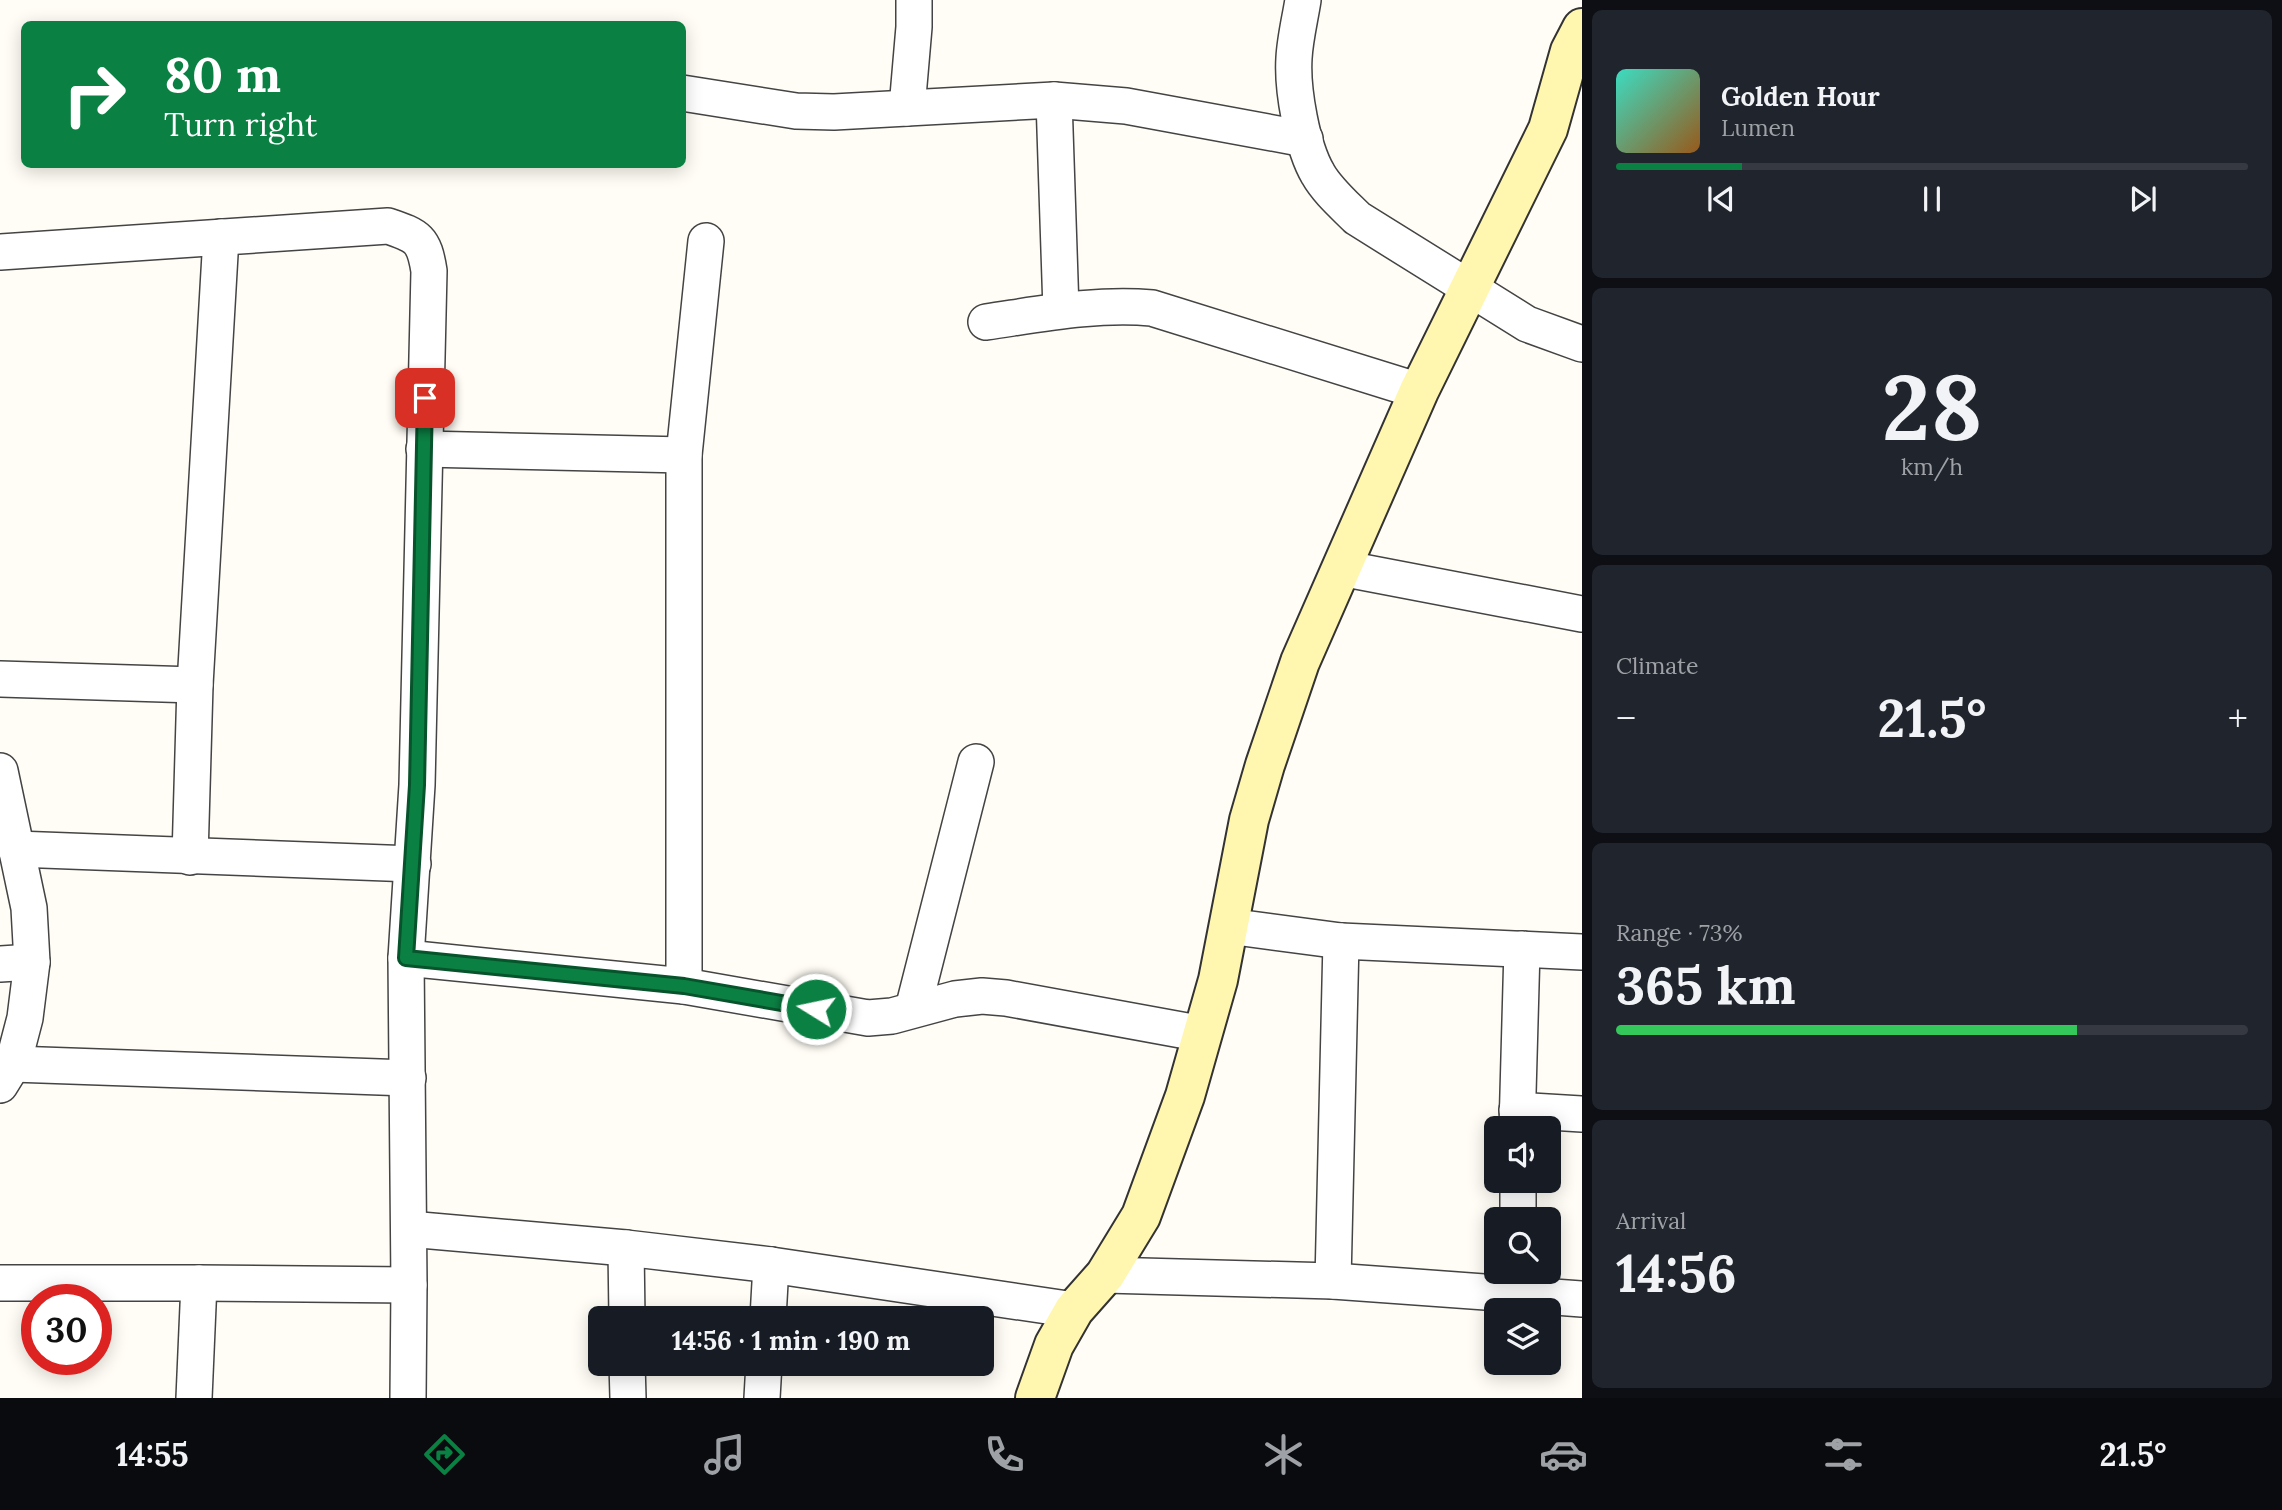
<!DOCTYPE html>
<html lang="en">
<head>
<meta charset="utf-8">
<style>
  :root { --surface:#171b24; --page:#20242c; --text:#f1f3f6; --muted:#9ea1a6; --line:#363941; --accent:#0b8043 }
  body { margin:0; font-family:Lora,serif; background:var(--page); color:var(--text); height:100vh; display:flex; flex-direction:column; font-size:26px; white-space:nowrap }
  * { box-sizing:border-box; margin:0 }
  p { font-size:23px; color:var(--muted) }
  .icon { flex:none; width:38px; height:38px; fill:none; stroke:currentColor; stroke-width:2; stroke-linecap:round; stroke-linejoin:round }
  .map { position:relative; flex:1; overflow:hidden }
  .sheet { display:flex; flex-direction:column; gap:10px; padding:10px; background:#0d0f14; width:700px }
  .sheet>* { flex:none }
  .banner { position:absolute; left:21px; top:21px; width:665px; height:147px; border-radius:10px; box-shadow:0 4px 18px #0003; background:#0b8043; color:#fff; overflow:hidden }
  .tools { position:absolute; left:1484px; top:1116px; display:grid; gap:14px }
  .tools a { display:grid; place-items:center; width:77px; height:77px; border-radius:10px; background:var(--surface); box-shadow:0 4px 18px #0003; font-size:35px }
  .speed { position:absolute; left:21px; top:1284px; display:flex; gap:14px; font-size:35px; font-weight:700; text-align:center }
  .speed>* { display:grid; place-content:center; width:91px; height:91px; border-radius:50%; background:var(--surface); box-shadow:0 4px 18px #0003; line-height:1 }
  .speed .limit { border:10px solid #d22; background:#fff; color:#111 }
  .pin { position:absolute; display:grid; place-items:center; width:60px; height:60px; color:#fff; margin:-30px; border-radius:14px; box-shadow:0 4px 10px #0006 }
  .me { position:absolute; width:77px; margin:-38px; rotate:280deg; stroke-linejoin:round; filter:drop-shadow(0 0 5px #0008) }
  .turn { display:flex; align-items:center; gap:24px; height:147px; padding:0 28px; font-size:32px }
  .turn .icon { width:91px; height:91px; stroke-width:2.5 }
  .turn b { display:block; font-size:49px; line-height:60px }
  .big { font-size:52px; font-weight:800; line-height:1.1 }
  .sheet .widget { flex:1; display:flex; flex-direction:column; justify-content:center; gap:10px; min-width:0; padding:0 24px; border-radius:10px; background:var(--page) }
  .sheet .dial { align-items:center; gap:0 }
  .dial b { font-size:91px; line-height:1 }
  .song { display:flex; align-items:center; gap:21px }
  .cover { width:84px; height:84px; border-radius:10px; background:linear-gradient(135deg,hsl(170 70% 55%),hsl(30 70% 35%)) }
  .played { height:7px; border-radius:4px; background:linear-gradient(90deg,var(--accent) 20%,var(--line) 20%) }
  .keys { display:flex; justify-content:space-around; direction:ltr }
  .heat { display:flex; justify-content:space-between; align-items:center; font-size:38px; direction:ltr }
  .charge { height:10px; border-radius:5px; background:linear-gradient(90deg,#34c759 73%,var(--line) 0) }
  .trip { position:absolute; left:588px; top:1306px; width:406px; height:70px; border-radius:10px; background:var(--surface); box-shadow:0 4px 18px #0003; font-weight:800; line-height:70px; text-align:center }
  .tab-bar { display:flex; height:112px; justify-content:space-around; align-items:center; background:#090b0e; color:var(--muted) }
  .tab-bar .icon { width:49px; height:49px }
  .tab-bar .on { color:var(--accent) }
  .tab-bar b { font-size:32px; color:var(--text) }
  main { display:flex; flex:1; min-height:0 }
  .map>svg:first-child { display:block }
  .lines { fill:none; stroke-linecap:round; stroke-linejoin:round }
  .street-casing { stroke:#444; stroke-width:38 }
  .secondary-casing { stroke:#333; stroke-width:42 }
  .street { stroke:#fff; stroke-width:35 }
  .secondary { stroke:#fff6b0; stroke-width:38 }
  .route-casing { stroke:#07532c; stroke-width:18 }
  .route { stroke:#0b8043; stroke-width:12 }
</style>
</head>
<body>
<main>
<div class="map">
<svg width="1582" height="1398" viewBox="0 0 1582 1398">
  <rect width="100%" height="100%" fill="#fffdf5"/>
  <g class="lines">
    <defs>
      <g id="street">
        <path d="M1303,0c-3,19 -8,39 -9,58 -2,31 8,89 24,116 9,16 25,30 39,44l170,106 55,20"/>
        <polyline points="682,93 796,111 834,112 1054,100 1126,106 1305,139"/>
        <polyline points="1054,100 1061,310"/>
        <polyline points="907,108 914,27 914,0"/>
        <path d="M0,252l388,-26c30,10 36,13 41,45l-12,514 -11,173 3,327 -1,113"/>
        <path d="M986,322c55,-8 110,-19 166,-14l267,83"/>
        <polyline points="424,449 684,455"/>
        <polyline points="1341,568 1582,614"/>
        <polyline points="0,679 195,685"/>
        <polyline points="0,771 29,908 32,962 25,1018 13,1064 0,1085"/>
        <polyline points="16,849 413,864"/>
        <polyline points="190,857 195,685 221,237"/>
        <polyline points="1228,926 1341,941 1582,952"/>
        <polyline points="406,958 684,986 868,1018 892,1016 955,999 982,996 1006,998 1203,1034"/>
        <polyline points="0,964 32,962"/>
        <polyline points="684,986 684,455 706,241"/>
        <polyline points="913,1009 976,762"/>
        <polyline points="13,1064 408,1078"/>
        <polyline points="1517,1110 1582,1114"/>
        <polyline points="1517,1129 1522,949"/>
        <polyline points="1518,1181 1518,1220"/>
        <polyline points="409,1229 626,1248 771,1265 1074,1310"/>
        <polyline points="626,1248 627,1318"/>
        <polyline points="1105,1275 1333,1281 1582,1299"/>
        <polyline points="1333,1281 1341,941"/>
        <polyline points="0,1283 199,1283 409,1285"/>
        <polyline points="768,1318 771,1265"/>
        <polyline points="627,1363 628,1398"/>
        <polyline points="194,1398 199,1283"/>
        <polyline points="762,1398 764,1363"/>
      </g>
      <polyline id="secondary" points="1035,1398 1054,1345 1074,1310 1105,1275 1141,1216 1185,1096 1218,980 1249,820 1265,765 1300,662 1419,391 1548,129 1570,51 1582,28"/>
    </defs>
    <use href="#street" class="street-casing"/>
    <use href="#secondary" class="secondary-casing"/>
    <use href="#street" class="street"/>
    <use href="#secondary" class="secondary"/>
  </g>
  <g class="lines">
    <defs>
      <polyline id="route" points="425,398 417,785 406,958 684,986 816,1009"/>
    </defs>
    <use href="#route" class="route-casing"/>
    <use href="#route" class="route"/>
  </g>
</svg>
<div class="tools">
<a><svg class="icon" aria-label="sound" viewBox="0 0 24 24"><path d="M4 9h4l5-4v14l-5-4H4zM17 9q2 3 0 6"/></svg></a>
<a><svg class="icon" aria-label="search" viewBox="0 0 24 24"><circle cx="10" cy="10" r="6"/><path d="M15 15l6 6"/></svg></a>
<a><svg class="icon" aria-label="layers" viewBox="0 0 24 24"><path d="M12 4l9 5-9 5-9-5zM3 14l9 5 9-5"/></svg></a>
</div>
<div class="speed"><div class="limit">30</div></div>
<div class="pin" style="left:425px;top:398px;background:#d93025"><svg class="icon" aria-label="arrive" viewBox="0 0 24 24"><path d="M6 21V4h12l-3 4 3 4H6"/></svg></div>
<svg class="me" style="left:816px;top:1009px" viewBox="-20 -20 40 40"><circle r="17" fill="#0b8043" stroke="#fff" stroke-width="3"/><path d="M0-11L8 9 0 5-8 9z" fill="#fff"/></svg>
<div class="trip">14:56 · 1 min · 190 m</div>
<div class="banner">
<div class="turn"><svg class="icon" aria-label="right" viewBox="0 0 24 24"><path d="M7 20v-9h11M14 6l5 5-5 5"/></svg><div><b>80 m</b>Turn right</div></div>
</div>
</div>
<section class="sheet">
<div class="widget">
<div class="song"><i class="cover"></i><div><b>Golden Hour</b><p>Lumen</p></div></div>
<div class="played"></div>
<div class="keys"><svg class="icon" aria-label="previous" viewBox="0 0 24 24"><path d="M18 5L8 12l10 7zM5 5v14"/></svg><svg class="icon" aria-label="pause" viewBox="0 0 24 24"><path d="M8 5v14M16 5v14"/></svg><svg class="icon" aria-label="next" viewBox="0 0 24 24"><path d="M6 5l10 7-10 7zM19 5v14"/></svg></div>
</div>
<div class="widget dial"><b>28</b><p>km/h</p></div>
<div class="widget"><p>Climate</p>
<div class="heat"><a>−</a><b class="big">21.5°</b><a>+</a></div>
</div>
<div class="widget"><p>Range · 73%</p><b class="big">365 km</b><div class="charge"></div></div>
<div class="widget"><p>Arrival</p><b class="big">14:56</b></div>
</section>
</main>
<nav class="tab-bar">
<b>14:55</b>
<svg class="icon on" aria-label="directions" viewBox="0 0 24 24"><path d="M12 3l9 9-9 9-9-9zM9 14v-3h6M13 9l2 2-2 2"/></svg>
<svg class="icon" aria-label="music" viewBox="0 0 24 24"><path d="M9 18V5l10-2v13"/><circle cx="6" cy="18" r="3"/><circle cx="16" cy="16" r="3"/></svg>
<svg class="icon" aria-label="phone" viewBox="0 0 24 24"><path d="M5 4h4l2 5-3 2q2 4 5 5l2-3 5 2v4C11 20 4 13 5 4z"/></svg>
<svg class="icon" aria-label="climate" viewBox="0 0 24 24"><path d="M12 3v18M4 7l16 10M4 17L20 7"/></svg>
<svg class="icon" aria-label="car" viewBox="0 0 24 24"><path d="M5 17H2v-5l4-1 3-4h7l3 4 3 1v5h-3M9 17h6M6 11h13"/><circle cx="7" cy="17" r="2"/><circle cx="17" cy="17" r="2"/></svg>
<svg class="icon" aria-label="filters" viewBox="0 0 24 24"><path d="M4 7h16M4 17h16"/><circle cx="9" cy="7" r="2"/><circle cx="15" cy="17" r="2"/></svg>
<b>21.5°</b>
</nav>
</body>
</html>
